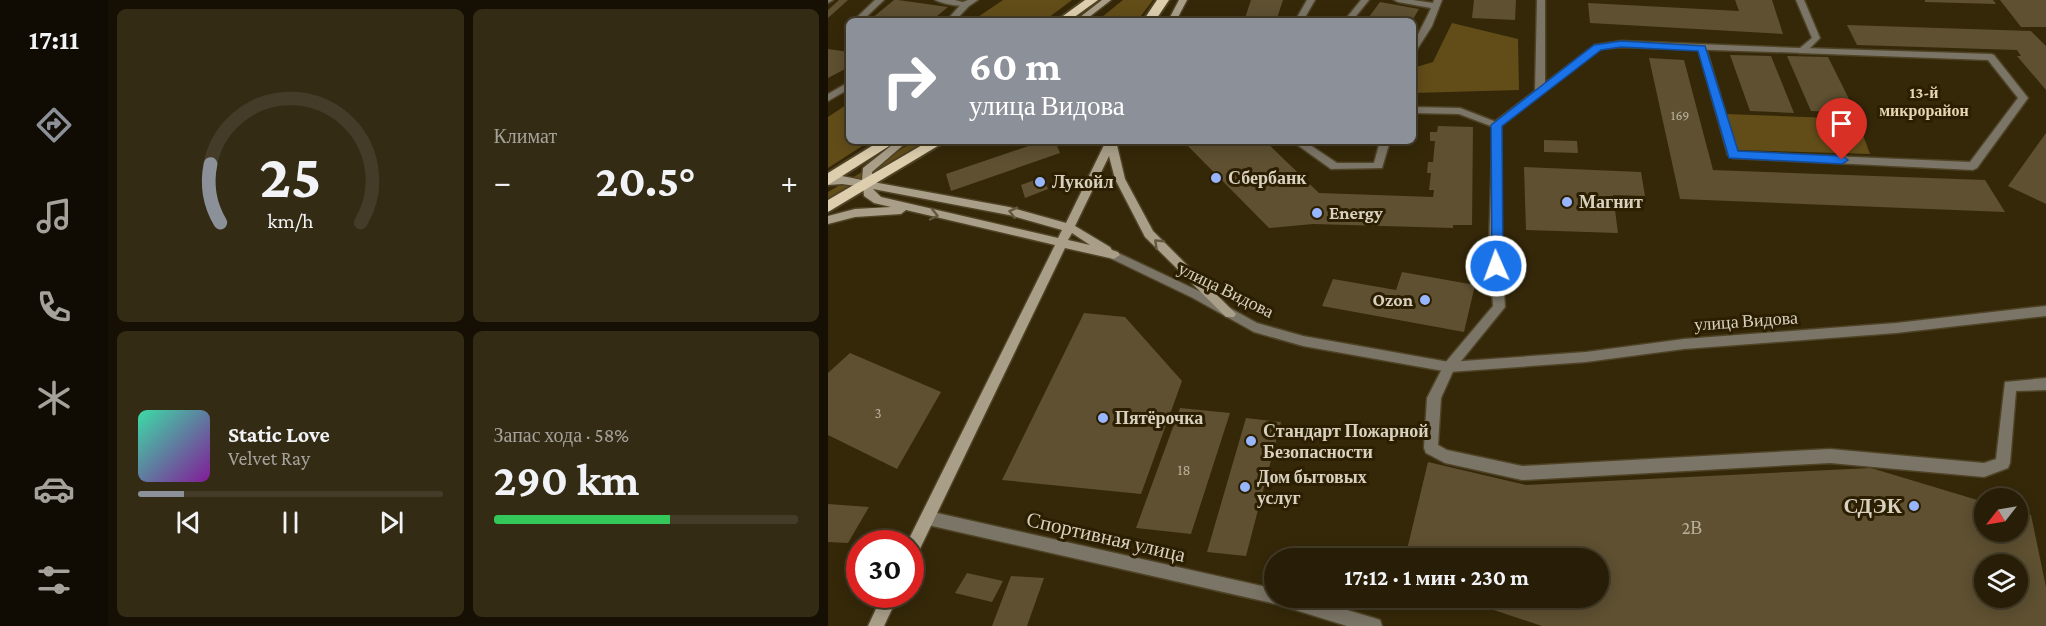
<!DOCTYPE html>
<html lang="ru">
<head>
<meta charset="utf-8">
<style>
  :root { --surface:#281e07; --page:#342b15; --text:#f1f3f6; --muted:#a5a29b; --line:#443c28; --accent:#8c9099 }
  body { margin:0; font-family:"Crimson Pro",serif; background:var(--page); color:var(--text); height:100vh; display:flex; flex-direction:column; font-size:22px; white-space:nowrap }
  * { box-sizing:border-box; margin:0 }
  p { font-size:20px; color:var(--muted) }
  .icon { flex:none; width:33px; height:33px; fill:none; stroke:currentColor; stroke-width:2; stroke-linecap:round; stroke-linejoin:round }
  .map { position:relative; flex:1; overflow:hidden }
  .sheet { display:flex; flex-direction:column; gap:9px; padding:9px; background:#161004; width:720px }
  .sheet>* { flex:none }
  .hud { position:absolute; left:18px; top:18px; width:570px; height:126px; border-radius:9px; box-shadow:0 3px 15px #0003,0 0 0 2px var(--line); background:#8c9099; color:#fff; overflow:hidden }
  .needle { width:39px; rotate:239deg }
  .fabs { position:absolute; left:1146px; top:488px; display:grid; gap:12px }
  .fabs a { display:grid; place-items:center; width:54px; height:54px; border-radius:50%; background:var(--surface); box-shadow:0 3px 15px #0003,0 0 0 2px var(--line); font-size:30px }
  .speed { position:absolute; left:18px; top:530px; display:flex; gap:12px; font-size:30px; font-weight:700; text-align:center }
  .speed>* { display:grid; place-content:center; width:78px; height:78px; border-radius:50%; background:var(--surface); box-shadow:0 3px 15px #0003,0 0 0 2px var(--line); line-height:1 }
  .speed .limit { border:9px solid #d22; background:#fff; color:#111 }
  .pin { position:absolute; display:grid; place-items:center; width:51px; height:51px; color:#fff; margin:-62px -26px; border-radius:50% 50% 50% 0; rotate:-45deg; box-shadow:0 0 6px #0007 }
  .pin .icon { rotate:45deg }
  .me { position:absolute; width:66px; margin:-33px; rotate:358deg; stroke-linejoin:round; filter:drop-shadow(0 0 4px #0008) }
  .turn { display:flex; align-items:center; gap:21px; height:126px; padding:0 24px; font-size:27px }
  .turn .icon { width:78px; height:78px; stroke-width:2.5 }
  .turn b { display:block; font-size:42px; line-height:51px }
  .big { font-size:45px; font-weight:700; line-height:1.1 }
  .sheet .tile { flex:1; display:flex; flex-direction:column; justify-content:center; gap:9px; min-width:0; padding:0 21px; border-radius:9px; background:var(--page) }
  .sheet .dial { align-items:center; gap:0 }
  .dial svg { height:156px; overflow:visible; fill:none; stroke:var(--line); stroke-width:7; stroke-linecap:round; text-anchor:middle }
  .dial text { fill:var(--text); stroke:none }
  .song { display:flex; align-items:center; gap:18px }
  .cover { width:72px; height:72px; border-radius:9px; background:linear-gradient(135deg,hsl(160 70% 55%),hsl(290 70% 35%)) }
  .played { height:6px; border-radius:3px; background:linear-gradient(90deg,var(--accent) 15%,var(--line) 15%) }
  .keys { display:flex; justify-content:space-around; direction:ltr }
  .heat { display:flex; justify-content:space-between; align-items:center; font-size:33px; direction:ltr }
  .charge { height:9px; border-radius:4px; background:linear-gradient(90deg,#34c759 58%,var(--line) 0) }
  .sheet .tiles { flex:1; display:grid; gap:9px; grid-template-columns:repeat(2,1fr) }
  .trip { position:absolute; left:436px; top:548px; width:345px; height:60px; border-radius:30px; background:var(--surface); box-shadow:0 3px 15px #0003,0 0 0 2px var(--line); font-weight:700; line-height:60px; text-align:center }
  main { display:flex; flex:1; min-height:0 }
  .tab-bar { display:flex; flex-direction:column; width:108px; justify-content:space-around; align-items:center; background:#100c03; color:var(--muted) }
  .tab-bar .icon { width:42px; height:42px }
  .tab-bar .current { color:var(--accent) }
  .tab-bar b { font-size:27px; color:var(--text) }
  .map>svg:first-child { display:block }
  .green { fill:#624d19 }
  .building { fill:#5e5031; fill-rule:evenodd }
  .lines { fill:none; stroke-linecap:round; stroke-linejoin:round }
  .service-casing { stroke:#4f4326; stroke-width:3 }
  .minor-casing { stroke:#4f4326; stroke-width:3 }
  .tertiary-casing { stroke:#4f4326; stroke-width:3 }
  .secondary-casing { stroke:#4f4326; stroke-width:3 }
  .trunk-casing { stroke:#4f4326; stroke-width:4 }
  .service { fill:#7b7567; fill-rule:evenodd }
  .minor { fill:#7b7567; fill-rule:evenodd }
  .tertiary { fill:#7b7567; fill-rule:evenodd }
  .secondary { fill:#a99f89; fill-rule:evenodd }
  .trunk { fill:#ddceae; fill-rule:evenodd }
  .oneway { stroke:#64583e }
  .route { fill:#1a73e8; stroke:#114b97; stroke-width:1.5 }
  .poi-dot { fill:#97b6fd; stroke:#2b1e01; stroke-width:2 }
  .labels { text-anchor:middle; stroke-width:6; stroke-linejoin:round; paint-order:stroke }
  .far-number-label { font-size:14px; fill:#bab19c }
  .number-label { font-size:15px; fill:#bab19c }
  .far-neighbourhood-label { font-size:16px; font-weight:bold; fill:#e6d6b4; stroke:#2b1e01 }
  .poi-label { font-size:18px; font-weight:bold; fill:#d8d1c0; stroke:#2b1e01; text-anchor:start }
  .street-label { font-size:18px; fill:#d8d1c0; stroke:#2b1e01 }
  .near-number-label { font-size:18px; fill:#bab19c }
  .near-poi-label { font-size:21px; font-weight:bold; fill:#d8d1c0; stroke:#2b1e01; text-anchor:end }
  .near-street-label { font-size:21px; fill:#d8d1c0; stroke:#2b1e01 }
</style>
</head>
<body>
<main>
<nav class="tab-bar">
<b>17:11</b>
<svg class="icon current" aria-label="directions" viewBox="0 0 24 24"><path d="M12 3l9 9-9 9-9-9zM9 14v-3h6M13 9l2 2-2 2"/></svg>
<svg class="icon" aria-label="music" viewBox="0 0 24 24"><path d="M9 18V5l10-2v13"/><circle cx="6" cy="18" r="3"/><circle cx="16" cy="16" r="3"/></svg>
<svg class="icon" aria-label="phone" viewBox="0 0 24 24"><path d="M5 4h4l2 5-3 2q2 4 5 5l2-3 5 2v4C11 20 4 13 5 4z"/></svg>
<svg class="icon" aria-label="climate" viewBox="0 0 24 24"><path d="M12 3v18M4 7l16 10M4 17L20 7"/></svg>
<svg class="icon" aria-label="car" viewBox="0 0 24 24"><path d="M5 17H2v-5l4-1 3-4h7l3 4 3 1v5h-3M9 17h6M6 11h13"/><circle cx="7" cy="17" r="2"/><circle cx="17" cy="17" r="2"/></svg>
<svg class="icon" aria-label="filters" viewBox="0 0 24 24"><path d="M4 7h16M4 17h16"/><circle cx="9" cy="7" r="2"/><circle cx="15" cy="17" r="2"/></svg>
</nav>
<section class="sheet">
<div class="tiles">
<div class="tile dial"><svg viewBox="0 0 100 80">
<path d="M14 69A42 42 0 1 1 86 69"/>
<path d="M14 69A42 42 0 0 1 9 39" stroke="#8c9099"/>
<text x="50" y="56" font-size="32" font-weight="700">25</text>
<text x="50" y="72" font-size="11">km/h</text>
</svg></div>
<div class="tile"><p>Климат</p>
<div class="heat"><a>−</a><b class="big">20.5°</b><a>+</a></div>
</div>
<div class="tile">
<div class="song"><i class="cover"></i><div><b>Static Love</b><p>Velvet Ray</p></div></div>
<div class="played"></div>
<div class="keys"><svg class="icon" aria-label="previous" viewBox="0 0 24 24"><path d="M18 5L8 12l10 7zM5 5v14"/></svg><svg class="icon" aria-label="pause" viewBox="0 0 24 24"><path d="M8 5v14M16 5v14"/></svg><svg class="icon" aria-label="next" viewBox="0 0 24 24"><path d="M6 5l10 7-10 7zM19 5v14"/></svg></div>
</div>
<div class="tile"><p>Запас хода · 58%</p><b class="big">290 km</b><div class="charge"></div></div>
</div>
</section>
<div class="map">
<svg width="1218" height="626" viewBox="0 0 1218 626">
  <rect width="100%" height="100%" fill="#352809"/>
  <g class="green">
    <polygon points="175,0 244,0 216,21 144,21"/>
    <polygon points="295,0 325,0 309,21 269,21"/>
    <polygon points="624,23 690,39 691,90 585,93 585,68 605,62"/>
    <polygon points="21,103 21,141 42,141 0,168 0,117"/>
    <polygon points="898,114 1029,119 1042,154 909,150"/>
    <polygon points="87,141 97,141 43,174 38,184 0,200 0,192"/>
  </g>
  <g class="building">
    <polygon points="11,0 20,0 0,18 0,10"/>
    <polygon points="66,0 70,0 120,7 103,21 43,19"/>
    <polygon points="423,0 455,0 448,21 416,21"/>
    <polygon points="646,0 688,0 687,20 644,18"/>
    <polygon points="907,0 944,0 955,34 762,23 760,3 911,11"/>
    <polygon points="1097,0 1165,0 1168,4 1097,2"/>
    <polygon points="1172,0 1218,0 1218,27 1193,27"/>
    <polygon points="552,2 591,9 584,21 538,21"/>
    <polygon points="1019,25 1203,31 1218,46 1218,90 1189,56 1193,56 1189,50 1029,45"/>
    <polygon points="0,49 21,52 21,67 0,78"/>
    <polygon points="902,55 943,56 966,113 922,111"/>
    <polygon points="959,56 1000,57 1028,113 983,111"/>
    <polygon points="821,58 856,60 885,170 1157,180 1177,212 852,199"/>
    <polygon points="610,126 645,127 644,225 625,225 625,228 485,224 441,228 355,141 437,141 491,193 605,197 606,190 601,190 603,173 599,173 600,162 605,162 607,141 602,141 602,132 609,132"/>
    <polygon points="1218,133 1218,204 1180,186"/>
    <polygon points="716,140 749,141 750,153 716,152"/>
    <polygon points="215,141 227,141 232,153 123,191 118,174"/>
    <polygon points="696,167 813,172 817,196 785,195 790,233 698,230"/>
    <polygon points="215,177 220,189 197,198 193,185"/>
    <polygon points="574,272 647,285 636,332 494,306 505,279 568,290"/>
    <polygon points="256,313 297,317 354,381 313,494 174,480"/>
    <polygon points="22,353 113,392 69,469 0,435 0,373"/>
    <polygon points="352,408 402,413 363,534 308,528"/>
    <polygon points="418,418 453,422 418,556 379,552"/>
    <path d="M600,462l98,23 345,-17 113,34v29h34v-20l13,4 15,72v39h-504l-87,-29h144v-39h-194zM1156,564h34v33h-34z"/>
    <polygon points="0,504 41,507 20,543 0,542"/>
    <polygon points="139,573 175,581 164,602 127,593"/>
    <polygon points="183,576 216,578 199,626 164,626"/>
  </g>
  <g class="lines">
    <defs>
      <g id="service">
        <polygon points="0,0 5,0 0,3"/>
        <polygon points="47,0 56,0 34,21 25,21"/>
        <path d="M107,0h20l15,4c-8,4 -27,0 -35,-4z"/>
        <polygon points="479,0 487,0 475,21 467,21"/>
        <polygon points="533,0 541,0 524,21 516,21"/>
        <path d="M566,0h19l20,3 1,-3h8l-10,26 -16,25 -3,1c0,-13 13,-31 18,-44l-33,-6z"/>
        <polygon points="709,0 717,0 717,91 712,94 707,91"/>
        <polygon points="874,45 878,48 909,152 1142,162 1190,98 1160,60 971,53 970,51 974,48 1163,54 1166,55 1200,98 1149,168 1145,170 905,158 900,155 870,48"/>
        <polygon points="585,107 632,108 671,123 673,125 668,128 631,114 585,113"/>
        <polygon points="464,141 476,141 509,163 546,163 552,141 562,141 554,168 503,169"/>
        <polygon points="621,362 625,363 627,367 613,398 610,445 619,450 694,466 1002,449 1156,463 1168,459 1177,382 1218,378 1218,390 1188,391 1182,463 1180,468 1156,477 1002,463 694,480 617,463 598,453 596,448 599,398 617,363"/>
      </g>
      <g id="minor">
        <polygon points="140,0 150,0 141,6 127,21 118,21 135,2"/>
        <polygon points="968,0 976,0 992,38 977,53 793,47 772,49 673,126 673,246 677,307 625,371 621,372 617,371 615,367 617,363 665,306 661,246 665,123 767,45 793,41 972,48 984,38"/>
        <polygon points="21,82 21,89 0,101 0,94"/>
        <polygon points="100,511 447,589 447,597 475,597 546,618 552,620 554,626 519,626 448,604 100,525 95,523 93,518 95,513"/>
      </g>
      <polygon id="tertiary" points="286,251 373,292 429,323 475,336 621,362 758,352 856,339 1068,323 1218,306 1218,316 1068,333 856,349 758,362 621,372 475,346 426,332 365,298 282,258 280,255 282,252"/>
      <g id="secondary">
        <polygon points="274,0 283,0 256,21 247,21"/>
        <polygon points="351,0 359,0 348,21 340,21"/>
        <path d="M69,141h11l-36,31 1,10 136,25 57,16 40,-82h10l9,38 28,52 83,83 -2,3h-8l-81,-80 -30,-58 -6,-23 -34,70 35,21 2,3 6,2 2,3 -6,4 -49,-11 -150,311 -5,2v-18h-3l148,-298 -149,-35 -5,4 -46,3 -27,7v-8l27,-7 36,-2 -17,-4 -10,-7 -1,-9 -21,-3 -14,1v-8l14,-1 20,4 1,-12zM45,189l136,26 53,15 -4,8 -177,-41zM244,233l18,12 -22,-5z"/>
        <polygon points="55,594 71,594 56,626 40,626"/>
      </g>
      <g id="trunk">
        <polygon points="257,0 270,0 241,21 228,21"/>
        <polygon points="329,0 341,0 327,21 315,21"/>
        <polygon points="52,141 69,141 0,185 0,173"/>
        <polygon points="101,141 118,141 0,212 0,200"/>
      </g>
    </defs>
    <use href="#service" class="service-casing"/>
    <use href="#minor" class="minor-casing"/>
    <use href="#tertiary" class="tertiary-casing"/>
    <use href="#secondary" class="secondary-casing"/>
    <use href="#trunk" class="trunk-casing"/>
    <use href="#service" class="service"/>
    <use href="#minor" class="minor"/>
    <use href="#tertiary" class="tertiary"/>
    <use href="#secondary" class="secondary"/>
    <use href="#trunk" class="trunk"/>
  </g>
  <defs><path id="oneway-chevron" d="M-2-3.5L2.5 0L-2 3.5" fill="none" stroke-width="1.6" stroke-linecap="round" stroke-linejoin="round" transform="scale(1.5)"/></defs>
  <g class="oneway">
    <use href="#oneway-chevron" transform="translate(185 212) rotate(-166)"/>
    <use href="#oneway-chevron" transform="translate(106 215) rotate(12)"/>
    <use href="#oneway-chevron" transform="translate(330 243) rotate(-136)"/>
  </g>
  <polygon class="route" points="793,41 877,46 910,151 1014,156 1020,160 1014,164 901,158 870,51 793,47 773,50 674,126 675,266 673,270 664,270 663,125 766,45"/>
  <g class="poi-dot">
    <circle cx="388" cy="178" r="6"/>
    <circle cx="212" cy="182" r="6"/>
    <circle cx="739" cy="202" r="6"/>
    <circle cx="489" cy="213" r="6"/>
    <circle cx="597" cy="300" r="6"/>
    <circle cx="275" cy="418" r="6"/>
    <circle cx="423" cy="441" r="6"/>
    <circle cx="417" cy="487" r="6"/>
    <circle cx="1086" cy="506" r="6"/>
  </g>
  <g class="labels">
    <g class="far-number-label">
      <text x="852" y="120">169</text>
    </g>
    <g class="number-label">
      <text x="50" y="418">3</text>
      <text x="356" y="475">18</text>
    </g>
    <g class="far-neighbourhood-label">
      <text x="1096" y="98">13-й<tspan x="1096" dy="18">микрорайон</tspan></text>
    </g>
    <g class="poi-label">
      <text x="400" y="184">Сбербанк</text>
      <text x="224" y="188">Лукойл</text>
      <text x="751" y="208">Магнит</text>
      <text x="501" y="219">Energy</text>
      <text x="585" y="306" text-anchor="end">Ozon</text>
      <text x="287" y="424">Пятёрочка</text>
      <text x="435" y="437">Стандарт Пожарной<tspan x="435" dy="21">Безопасности</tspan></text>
      <text x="429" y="483">Дом бытовых<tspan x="429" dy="21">услуг</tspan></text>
    </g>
    <g class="street-label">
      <text transform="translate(398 290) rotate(26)" y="6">улица Видова</text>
      <text transform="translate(918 321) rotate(-4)" y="6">улица Видова</text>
    </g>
    <g class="near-number-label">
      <text x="864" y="534">2В</text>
    </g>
    <g class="near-poi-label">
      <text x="1074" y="513">СДЭК</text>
    </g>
    <g class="near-street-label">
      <text transform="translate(278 537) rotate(13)" y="7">Спортивная улица</text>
    </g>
  </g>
</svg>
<div class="fabs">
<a><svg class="needle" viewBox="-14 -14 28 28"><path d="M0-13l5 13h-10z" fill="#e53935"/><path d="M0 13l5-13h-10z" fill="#a5a29b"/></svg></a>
<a><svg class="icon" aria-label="layers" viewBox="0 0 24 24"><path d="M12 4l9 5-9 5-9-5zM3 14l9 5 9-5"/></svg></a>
</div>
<div class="speed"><div class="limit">30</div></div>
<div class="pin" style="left:1014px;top:160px;background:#d93025"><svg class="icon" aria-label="arrive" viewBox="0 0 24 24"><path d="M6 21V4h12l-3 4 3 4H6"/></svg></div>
<svg class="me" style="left:668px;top:266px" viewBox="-20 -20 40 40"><circle r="17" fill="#1a73e8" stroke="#fff" stroke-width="3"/><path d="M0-11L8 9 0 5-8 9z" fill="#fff"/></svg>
<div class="trip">17:12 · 1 мин · 230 m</div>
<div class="hud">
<div class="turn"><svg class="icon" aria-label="right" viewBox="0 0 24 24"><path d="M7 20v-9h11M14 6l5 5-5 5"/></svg><div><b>60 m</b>улица Видова</div></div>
</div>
</div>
</main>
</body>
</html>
